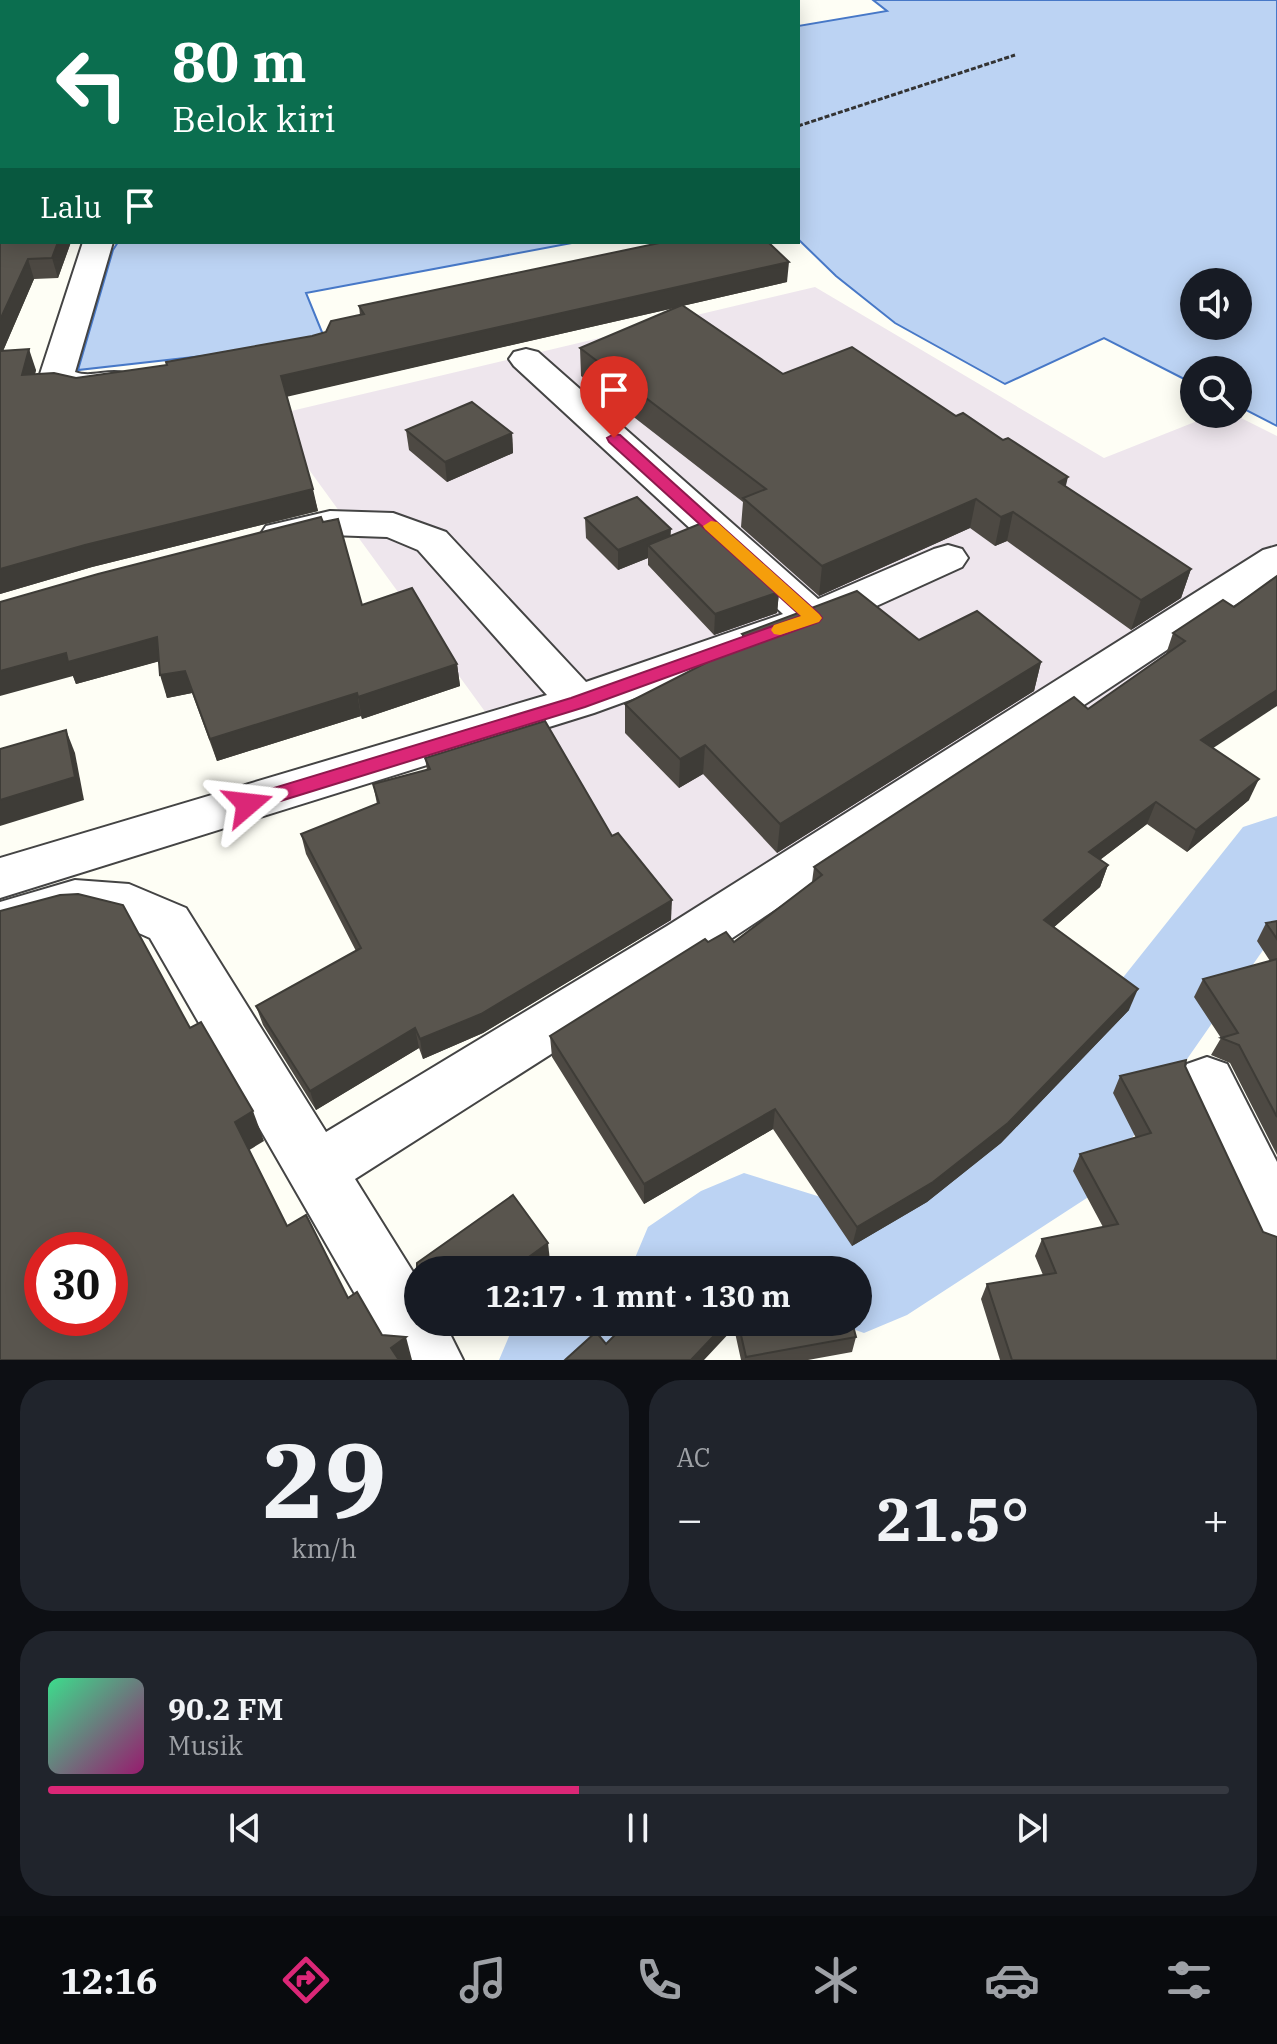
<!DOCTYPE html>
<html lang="id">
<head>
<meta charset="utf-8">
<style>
  :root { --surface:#171b24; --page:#20242c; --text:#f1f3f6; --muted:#9ea1a6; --line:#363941; --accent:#db2777 }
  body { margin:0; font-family:"IBM Plex Serif",serif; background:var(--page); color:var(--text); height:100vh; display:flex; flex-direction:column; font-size:30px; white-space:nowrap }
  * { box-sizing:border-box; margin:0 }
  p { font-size:26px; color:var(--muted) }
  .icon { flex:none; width:44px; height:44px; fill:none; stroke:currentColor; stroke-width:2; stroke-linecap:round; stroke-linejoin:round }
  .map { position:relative; height:1360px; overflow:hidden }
  .details { display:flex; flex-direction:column; gap:20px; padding:20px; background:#0d0f14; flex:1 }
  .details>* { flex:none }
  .top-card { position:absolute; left:0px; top:0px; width:800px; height:244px; box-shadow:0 4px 20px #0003; background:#0b6e4f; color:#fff; overflow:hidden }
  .fabs { position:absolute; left:1180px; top:268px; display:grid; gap:16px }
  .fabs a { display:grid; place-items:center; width:72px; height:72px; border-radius:50%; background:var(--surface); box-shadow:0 4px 20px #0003; font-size:40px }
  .speed { position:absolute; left:24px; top:1232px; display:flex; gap:16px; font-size:40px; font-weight:700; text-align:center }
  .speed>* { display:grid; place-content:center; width:104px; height:104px; border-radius:50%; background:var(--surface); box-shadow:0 4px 20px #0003; line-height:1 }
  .speed .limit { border:12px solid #d22; background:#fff; color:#111 }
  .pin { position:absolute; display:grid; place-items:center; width:68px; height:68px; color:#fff; margin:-82px -34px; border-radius:50% 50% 50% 0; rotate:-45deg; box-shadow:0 0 8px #0007 }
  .pin .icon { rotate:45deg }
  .me { position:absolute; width:88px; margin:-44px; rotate:73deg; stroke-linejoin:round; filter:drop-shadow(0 0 6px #0008) }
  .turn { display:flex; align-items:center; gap:28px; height:168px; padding:0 40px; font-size:36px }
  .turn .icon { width:104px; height:104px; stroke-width:2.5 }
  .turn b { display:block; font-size:56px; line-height:68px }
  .then { display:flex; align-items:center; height:76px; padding:0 40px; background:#0003; gap:16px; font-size:30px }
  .big { font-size:60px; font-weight:700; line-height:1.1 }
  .details .tile { flex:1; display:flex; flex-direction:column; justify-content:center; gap:12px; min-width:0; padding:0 28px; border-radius:32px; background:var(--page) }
  .details .dial { align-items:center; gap:0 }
  .dial b { font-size:104px; line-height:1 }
  .song { display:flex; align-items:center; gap:24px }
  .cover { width:96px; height:96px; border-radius:12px; background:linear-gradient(135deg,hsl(150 70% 55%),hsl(320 70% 35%)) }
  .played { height:8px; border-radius:4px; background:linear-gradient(90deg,var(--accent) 45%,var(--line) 45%) }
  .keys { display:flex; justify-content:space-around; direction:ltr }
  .heat { display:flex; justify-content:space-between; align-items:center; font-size:44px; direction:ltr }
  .details .tiles { flex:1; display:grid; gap:20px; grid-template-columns:1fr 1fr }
  .tile:last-child { grid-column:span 2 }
  .trip { position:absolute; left:404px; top:1256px; width:468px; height:80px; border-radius:40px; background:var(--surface); box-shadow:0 4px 20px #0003; font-weight:700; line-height:80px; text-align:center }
  .tabs { display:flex; height:128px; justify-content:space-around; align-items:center; background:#090b0e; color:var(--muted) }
  .tabs .icon { width:56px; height:56px }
  .tabs .selected { color:var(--accent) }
  .tabs b { font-size:36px; color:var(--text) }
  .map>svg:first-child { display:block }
  .industrial { fill:#eee6ed }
  .water { fill:#bcd3f3; stroke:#4778c7; stroke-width:2; fill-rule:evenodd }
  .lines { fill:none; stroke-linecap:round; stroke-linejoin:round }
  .river { fill:#bcd3f3; fill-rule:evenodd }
  .minor-casing { stroke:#444; stroke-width:4 }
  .highway-casing { stroke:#222; stroke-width:48 }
  .path { stroke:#333; stroke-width:3; stroke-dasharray:5 2; stroke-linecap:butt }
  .minor { fill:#fff; fill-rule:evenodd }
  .highway { stroke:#ecc166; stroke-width:44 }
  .wall { fill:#4d4943 }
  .shaded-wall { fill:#3e3c37 }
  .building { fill:#59554e; stroke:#3e3c37; stroke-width:2; fill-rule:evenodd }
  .route { fill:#db2777; stroke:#8e194d; stroke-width:2 }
  .slow { fill:#f59e0b }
</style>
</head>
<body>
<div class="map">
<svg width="1277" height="1360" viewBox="0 0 1277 1360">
  <rect width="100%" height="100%" fill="#fefef5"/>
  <polygon class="industrial" points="815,287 1104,458 1215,414 1233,414 1277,436 1277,577 1196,642 673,970 270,416"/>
  <g class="water">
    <path d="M873,0h404v426l-39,-20v-36h-44v14l-90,-46 -99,46 -110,-61 -59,-47 -38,-37v-213l89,-15zM1194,282h44v44h-44z"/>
    <polygon points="118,242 577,242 306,293 326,342 78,370 113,250"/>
  </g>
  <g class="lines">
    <g class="river">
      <polygon points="1277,816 1277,930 1093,1194 907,1315 864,1333 833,1322 858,1322 858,1270 590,1270 617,1259 632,1265 648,1227 701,1191 744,1173 856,1208 1011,1118 1243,827"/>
      <polygon points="515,1322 713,1322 691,1331 678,1326 664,1360 499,1360"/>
    </g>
    <defs>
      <g id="minor">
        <polygon points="103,0 136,0 102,2"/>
        <rect x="0" y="41" width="2" height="14"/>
        <path d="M83,242h30l-38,130c16,6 32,-3 49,1l5,7 -5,7c-29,7 -64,16 -84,-13z"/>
        <polygon points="526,349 538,352 818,599 934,549 948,545 962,549 968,558 962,567 828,628 594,713 0,898 0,858 547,695 418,550 387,537 330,535 280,547 266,544 260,535 266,526 330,511 393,513 446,532 586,682 783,614 514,366 509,359 514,352"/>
        <path d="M1277,546v31l-572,379 -350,223 63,101v42h26l19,38h-70l-243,-422c-59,-28 -92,-11 -150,6v-42l75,-22 54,4 57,24 140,224 341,-206 596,-376z"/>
        <polygon points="1207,1057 1227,1064 1277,1162 1277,1256 1255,1247 1179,1082 1187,1064"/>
      </g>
      <g id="highway">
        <polyline points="57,2 58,0"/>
        <polyline points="0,82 2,79"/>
      </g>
    </defs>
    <use href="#minor" class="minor-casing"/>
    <use href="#highway" class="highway-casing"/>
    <polyline class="path" points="798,126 1015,55"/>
    <use href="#minor" class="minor"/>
    <use href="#highway" class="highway"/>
  </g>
  <g class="wall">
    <polygon points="0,0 23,0 22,2 2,2 2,11 0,11"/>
    <polygon points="0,89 2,242 71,242 58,278 34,279 3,351 36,370 35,374 76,378 167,365 312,336 326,332 360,315 359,306 787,282 682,306 783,374 956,416 1191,569 1181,598 1131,630 1007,541 995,546 970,528 819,596 741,527 743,502 581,376 580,348 679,307 287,396 318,511 92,567 0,594"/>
    <polygon points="406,430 512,433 513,453 447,482 409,450"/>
    <polygon points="585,518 671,536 779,592 777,613 714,635 648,565 648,558 618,570 586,538"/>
    <polygon points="323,522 362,605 457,664 460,686 362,719 361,716 217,761 192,693 167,698 159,661 76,684 73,676"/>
    <polygon points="1223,600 1213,748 1249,800 1187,852 1147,824 1100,860 1108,865 1100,887 1054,927 1129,1010 1001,1143 927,1202 852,1246 773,1129 644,1204 552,1057 550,1036 708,942 734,942 812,882 814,867 1088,709 1166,654 1173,633"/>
    <polygon points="742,634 919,640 1041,662 1034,691 777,853 703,774 679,788 625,733 625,704 742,645"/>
    <polygon points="425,758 612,836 671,920 483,1033 423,1059 419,1048 316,1110 263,1025 256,1006 356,951 306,854 301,834 377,804 373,784 427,770"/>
    <polygon points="1277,921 1277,1155 1230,1063 1211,1055 1221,1038 1194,997 1203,979 1270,961 1257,941 1266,923"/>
    <polygon points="1185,1066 1263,1232 1277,1360 1000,1360 981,1299 987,1284 1043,1275 1035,1256 1042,1239 1103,1227 1073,1171 1080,1154 1136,1138 1113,1093 1120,1076"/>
    <polygon points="446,1322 468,1322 453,1333"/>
    <polygon points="628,1322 852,1322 856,1337 852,1352 808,1360 741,1360 734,1328 606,1344"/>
  </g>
  <g class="shaded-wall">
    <polygon points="58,242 71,242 58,278 52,258"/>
    <polygon points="28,259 34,279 0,358 0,320"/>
    <polygon points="789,262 787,282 286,397 281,376"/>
    <polygon points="29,349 36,370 29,396 22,375"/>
    <polygon points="512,433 513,453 447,482 445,462"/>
    <polygon points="1068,477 1061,506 1059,482"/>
    <polygon points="313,489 318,511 92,567 0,594 0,569 85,545"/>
    <polygon points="976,499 970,528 819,596 822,566"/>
    <polygon points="1013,512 1007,541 995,546 1001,517"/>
    <polygon points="671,529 670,549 648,545 648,558 618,570 618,550"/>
    <polygon points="1191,569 1181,598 1131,630 1141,600"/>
    <polygon points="779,592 777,613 714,635 715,614"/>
    <polygon points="157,637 164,660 76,684 73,676 0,696 0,671 66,653"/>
    <polygon points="1041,662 1034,691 777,853 780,824"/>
    <polygon points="457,664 460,686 362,719 358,697"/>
    <polygon points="185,671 192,693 167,698 160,675"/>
    <polygon points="1277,690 1277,706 1192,762 1201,740"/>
    <polygon points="357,693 361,716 217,761 210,739"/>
    <polygon points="66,730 75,753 84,800 0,826 0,800"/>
    <polygon points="705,745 703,774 679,788 680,759"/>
    <polygon points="1259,779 1249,800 1187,852 1196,830"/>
    <polygon points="1156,802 1147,824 1081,874 1089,852"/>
    <polygon points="1108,865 1100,887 1037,942 1044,920"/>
    <polygon points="672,900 671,920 483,1033 423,1059 420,1039"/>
    <polygon points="1138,989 1129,1010 1001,1143 927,1202 852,1246 857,1227"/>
    <polygon points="415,1028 419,1048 316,1110 310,1091"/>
    <polygon points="775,1109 773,1129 644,1204 644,1184"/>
    <polygon points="253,1111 264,1141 246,1152 235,1122"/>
    <polygon points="548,1243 550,1261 537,1270 511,1270"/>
    <polygon points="450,1322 468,1322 453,1333"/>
    <polygon points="727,1322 735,1322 734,1328 704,1360 691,1360"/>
    <polygon points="406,1337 412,1360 394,1360 391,1348"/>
  </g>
  <g class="building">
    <polygon points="0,89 2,89 2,242 58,242 52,258 28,259 0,320"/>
    <polygon points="664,242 768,242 789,262 281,376 313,489 85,545 0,569 0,351 29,349 22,375 54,373 76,378 167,365 166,362 312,336 326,332 331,321 364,314 359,306"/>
    <polygon points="682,305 783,374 852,347 956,416 963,413 1003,440 1008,438 1068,477 1059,482 1191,569 1141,600 1013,512 1001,517 976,499 822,566 743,498 766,489 580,348"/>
    <polygon points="472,402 512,433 445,462 406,430"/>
    <polygon points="637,497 671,529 618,550 585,518"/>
    <polygon points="321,517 323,522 338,519 362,605 412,588 457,664 358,697 357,693 210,739 185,671 160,675 157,637 68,662 66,653 0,671 0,602 98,574"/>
    <polygon points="702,523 779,592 715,614 648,545"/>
    <polygon points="1277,576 1277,690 1201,740 1259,779 1196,830 1156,802 1089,852 1108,865 1044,920 1138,989 1008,1123 933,1182 857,1227 775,1109 644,1184 550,1036 705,939 708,942 726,932 734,942 822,875 814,867 1074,697 1088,709 1185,641 1173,633 1223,600 1234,607"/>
    <polygon points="857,591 919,640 977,611 1041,662 780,824 705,745 680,759 625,704 749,641 742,634"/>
    <polygon points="545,721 612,836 618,833 672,900 481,1014 420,1039 415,1028 310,1091 256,1006 361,948 301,834 379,803 373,784 430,769 425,758"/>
    <polygon points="66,730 75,777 0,800 0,749"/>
    <path d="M78,894l45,11 67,123 11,-6 52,89 -18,11 52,104 19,-11 42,83 9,-6 25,43 24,2 -15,11 8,12h-399v-449l60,-16zM42,1250h68v68h-68z"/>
    <polygon points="1277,921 1277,939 1266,923"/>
    <polygon points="1277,959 1277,1117 1239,1045 1221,1038 1238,1033 1203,979"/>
    <polygon points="1186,1060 1185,1066 1263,1232 1277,1237 1277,1360 1012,1360 987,1284 1056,1273 1042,1239 1118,1224 1080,1154 1151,1133 1120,1076"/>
    <polygon points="513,1195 548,1243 511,1270 418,1270 418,1302 417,1302 417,1263"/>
    <polygon points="836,1260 838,1270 777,1270"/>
    <polygon points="628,1322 727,1322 691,1360 565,1360 596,1332 606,1344"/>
    <polygon points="738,1322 852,1322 856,1337 746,1357"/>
  </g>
  <polygon class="route" points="614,434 620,435 819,614 822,618 819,622 585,707 248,811 241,809 238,804 241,798 571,698 801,616 609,442 607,438"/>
  <polygon class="slow" points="711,521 717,522 819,614 822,618 819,622 780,635 774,634 771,630 774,625 801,616 705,529 703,526"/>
</svg>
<div class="fabs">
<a><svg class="icon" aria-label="sound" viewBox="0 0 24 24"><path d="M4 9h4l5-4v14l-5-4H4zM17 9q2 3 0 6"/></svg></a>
<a><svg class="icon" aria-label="search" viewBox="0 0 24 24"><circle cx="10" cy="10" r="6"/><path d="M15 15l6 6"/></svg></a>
</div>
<div class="speed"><div class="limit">30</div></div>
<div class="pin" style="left:614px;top:438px;background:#d93025"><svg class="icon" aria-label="arrive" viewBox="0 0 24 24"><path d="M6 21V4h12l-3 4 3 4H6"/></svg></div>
<svg class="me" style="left:248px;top:804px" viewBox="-20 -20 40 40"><path d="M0-17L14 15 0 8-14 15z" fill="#db2777" stroke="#fff" stroke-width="4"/></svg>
<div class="trip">12:17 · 1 mnt · 130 m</div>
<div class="top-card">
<div class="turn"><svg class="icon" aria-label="left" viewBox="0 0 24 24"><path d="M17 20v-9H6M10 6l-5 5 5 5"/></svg><div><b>80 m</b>Belok kiri</div></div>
<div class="then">Lalu<svg class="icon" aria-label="arrive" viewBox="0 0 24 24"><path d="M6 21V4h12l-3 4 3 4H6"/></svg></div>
</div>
</div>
<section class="details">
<div class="tiles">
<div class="tile dial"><b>29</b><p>km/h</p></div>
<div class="tile"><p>AC</p>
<div class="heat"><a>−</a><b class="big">21.5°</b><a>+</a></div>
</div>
<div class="tile">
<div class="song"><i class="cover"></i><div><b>90.2 FM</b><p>Musik</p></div></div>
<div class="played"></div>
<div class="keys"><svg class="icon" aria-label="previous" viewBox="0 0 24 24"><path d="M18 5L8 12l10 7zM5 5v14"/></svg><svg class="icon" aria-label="pause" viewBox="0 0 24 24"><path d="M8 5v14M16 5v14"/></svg><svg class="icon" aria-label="next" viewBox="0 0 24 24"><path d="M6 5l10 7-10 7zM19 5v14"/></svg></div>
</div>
</div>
</section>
<nav class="tabs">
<b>12:16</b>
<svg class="icon selected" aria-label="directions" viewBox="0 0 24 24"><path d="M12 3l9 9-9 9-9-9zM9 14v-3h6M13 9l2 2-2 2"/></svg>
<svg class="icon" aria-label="music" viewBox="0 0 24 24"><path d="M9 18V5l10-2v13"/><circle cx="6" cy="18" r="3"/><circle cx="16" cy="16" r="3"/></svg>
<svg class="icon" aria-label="phone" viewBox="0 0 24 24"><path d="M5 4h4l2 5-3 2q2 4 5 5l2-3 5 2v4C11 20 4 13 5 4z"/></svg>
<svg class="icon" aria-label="climate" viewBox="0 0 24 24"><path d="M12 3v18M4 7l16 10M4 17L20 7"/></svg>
<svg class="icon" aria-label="car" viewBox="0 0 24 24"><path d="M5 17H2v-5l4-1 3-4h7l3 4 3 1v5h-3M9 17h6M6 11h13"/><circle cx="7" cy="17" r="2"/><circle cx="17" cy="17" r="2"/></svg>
<svg class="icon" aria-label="filters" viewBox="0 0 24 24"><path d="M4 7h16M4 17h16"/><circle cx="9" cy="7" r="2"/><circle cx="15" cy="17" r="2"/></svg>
</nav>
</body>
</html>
